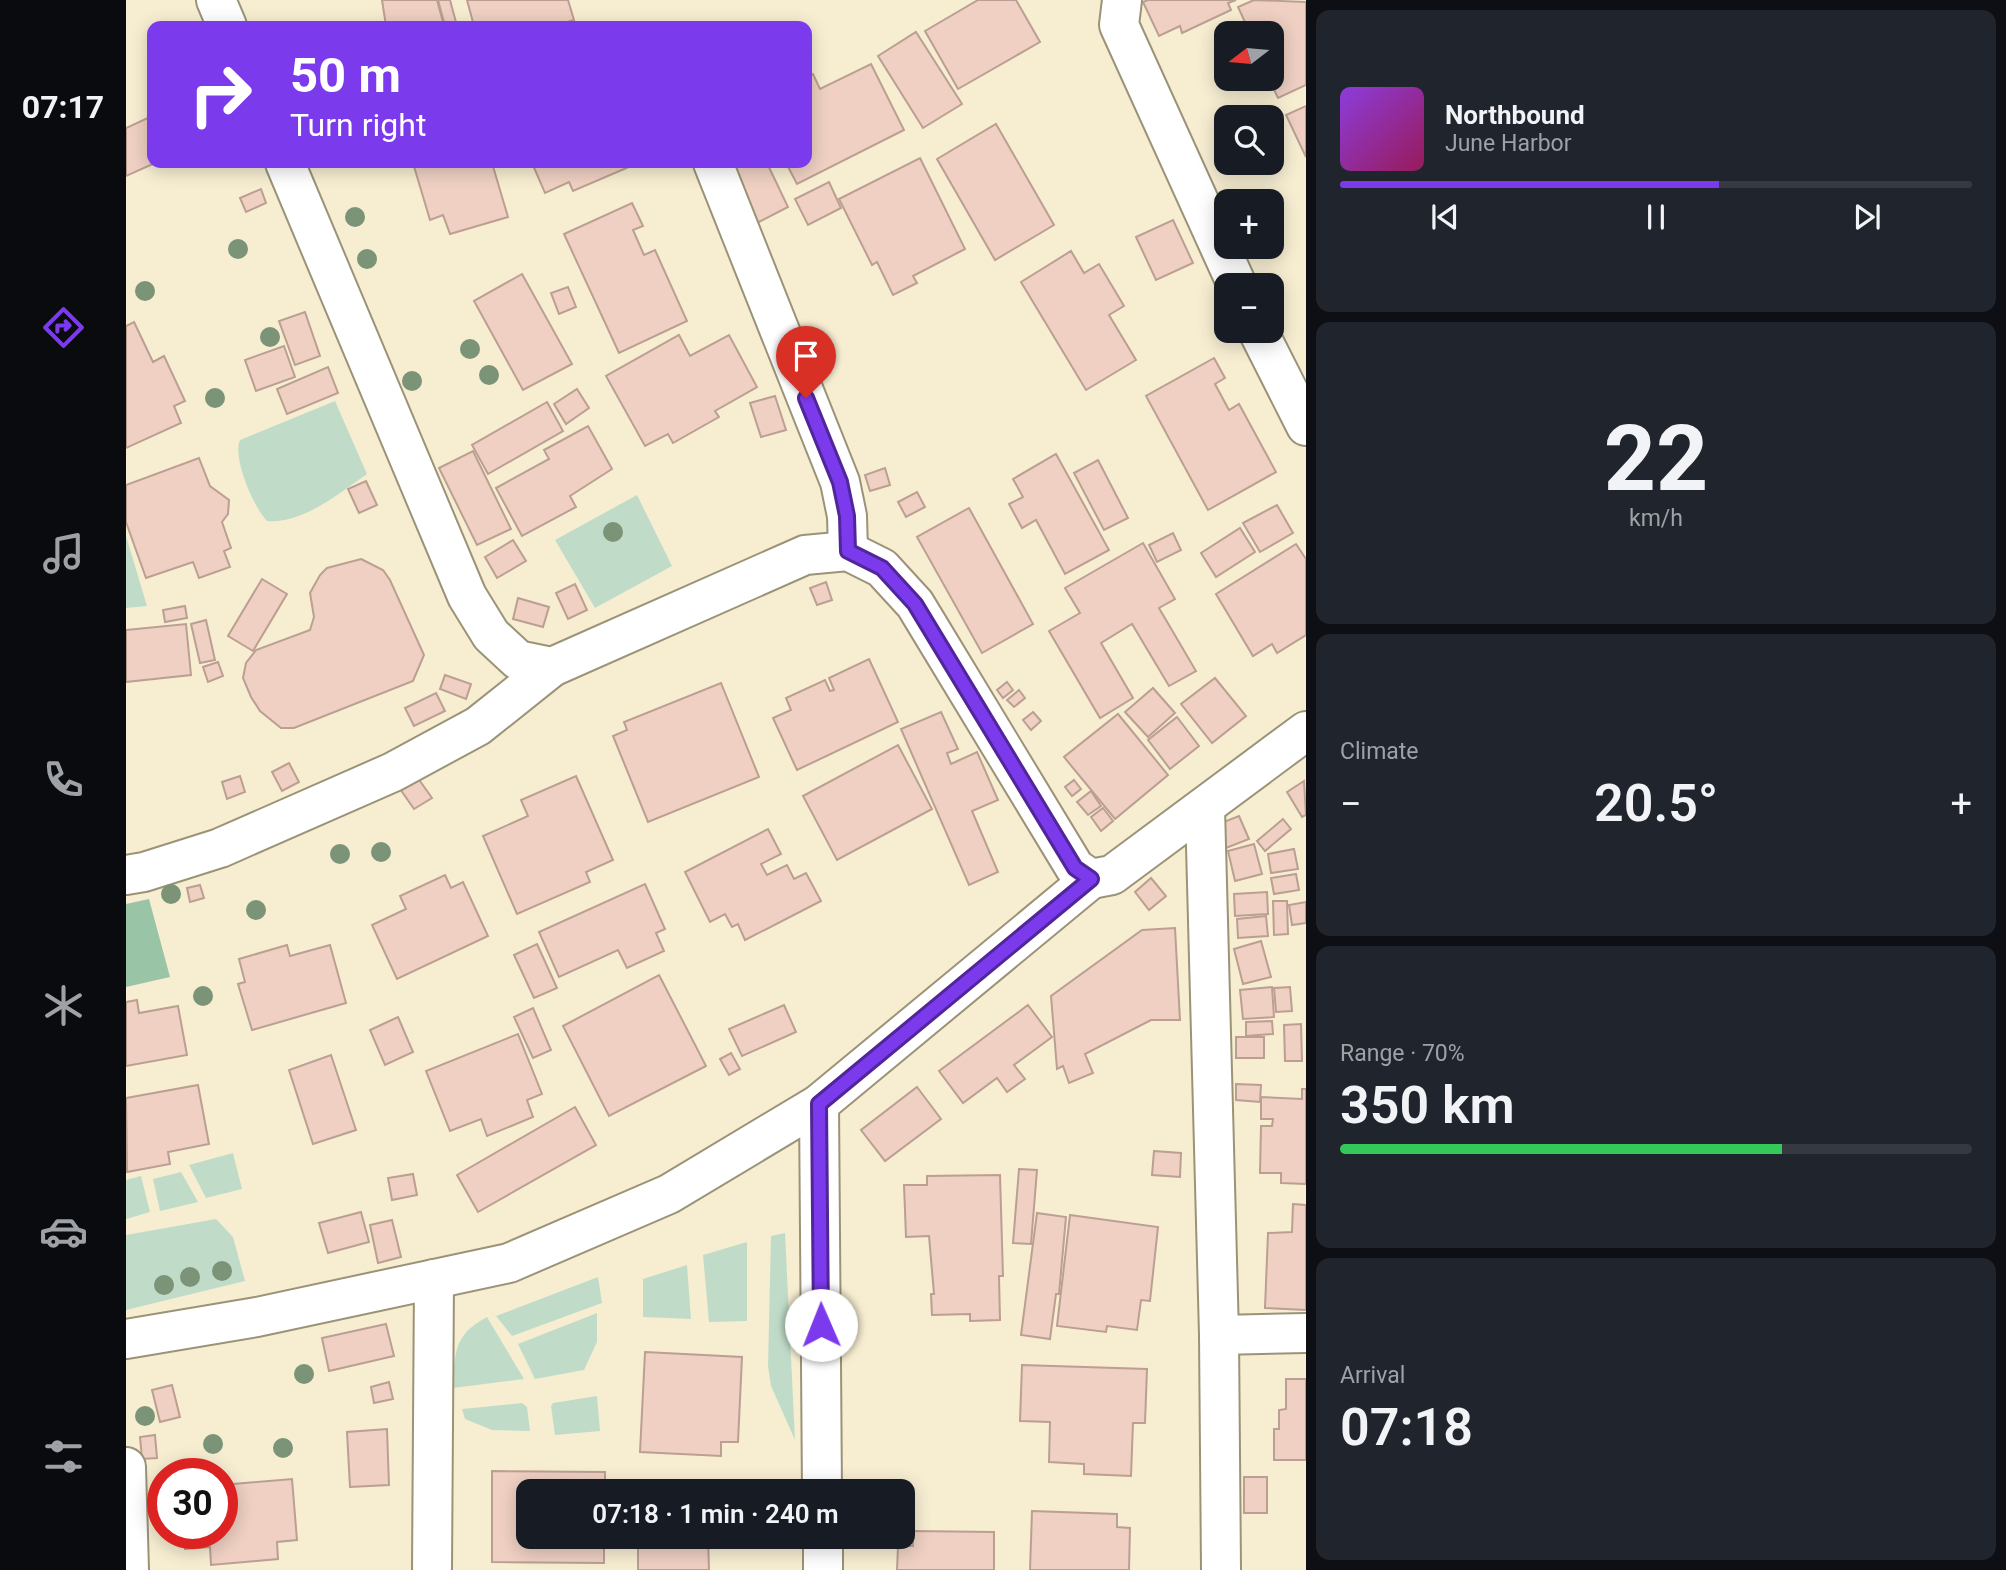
<!DOCTYPE html>
<html lang="en">
<head>
<meta charset="utf-8">
<style>
  :root { --surface:#171b24; --page:#20242c; --text:#f1f3f6; --muted:#9ea1a6; --line:#363941; --accent:#7c3aed }
  body { margin:0; font-family:Roboto,sans-serif; background:var(--page); color:var(--text); height:100vh; display:flex; flex-direction:column; font-size:26px; white-space:nowrap }
  * { box-sizing:border-box; margin:0 }
  p { font-size:23px; color:var(--muted) }
  .icon { flex:none; width:38px; height:38px; fill:none; stroke:currentColor; stroke-width:2; stroke-linecap:round; stroke-linejoin:round }
  .map { position:relative; flex:1; overflow:hidden }
  .details { display:flex; flex-direction:column; gap:10px; padding:10px; background:#0d0f14; width:700px }
  .details>* { flex:none }
  .hud { position:absolute; left:21px; top:21px; width:665px; height:147px; border-radius:14px; box-shadow:0 4px 18px #0003; background:#7c3aed; color:#fff; overflow:hidden }
  .needle { width:46px; rotate:254deg }
  .fabs { position:absolute; left:1088px; top:21px; display:grid; gap:14px }
  .fabs a { display:grid; place-items:center; width:70px; height:70px; border-radius:14px; background:var(--surface); box-shadow:0 4px 18px #0003; font-size:35px }
  .speed { position:absolute; left:21px; top:1458px; display:flex; gap:14px; font-size:35px; font-weight:700; text-align:center }
  .speed>* { display:grid; place-content:center; width:91px; height:91px; border-radius:50%; background:var(--surface); box-shadow:0 4px 18px #0003; line-height:1 }
  .speed .limit { border:10px solid #d22; background:#fff; color:#111 }
  .pin { position:absolute; display:grid; place-items:center; width:60px; height:60px; color:#fff; margin:-72px -30px; border-radius:50% 50% 50% 0; rotate:-45deg; box-shadow:0 0 7px #0007 }
  .pin .icon { rotate:45deg }
  .me { position:absolute; width:77px; margin:-38px; rotate:359deg; stroke-linejoin:round; filter:drop-shadow(0 0 5px #0008) }
  .turn { display:flex; align-items:center; gap:24px; height:147px; padding:0 28px; font-size:32px }
  .turn .icon { width:91px; height:91px; stroke-width:2.5 }
  .turn b { display:block; font-size:49px; line-height:60px }
  .big { font-size:52px; font-weight:600; line-height:1.1 }
  .details .card { flex:1; display:flex; flex-direction:column; justify-content:center; gap:10px; min-width:0; padding:0 24px; border-radius:14px; background:var(--page) }
  .details .dial { align-items:center; gap:0 }
  .dial b { font-size:91px; line-height:1 }
  .song { display:flex; align-items:center; gap:21px }
  .cover { width:84px; height:84px; border-radius:10px; background:linear-gradient(135deg,hsl(270 70% 55%),hsl(330 70% 35%)) }
  .played { height:7px; border-radius:4px; background:linear-gradient(90deg,var(--accent) 60%,var(--line) 60%) }
  .keys { display:flex; justify-content:space-around; direction:ltr }
  .heat { display:flex; justify-content:space-between; align-items:center; font-size:38px; direction:ltr }
  .charge { height:10px; border-radius:5px; background:linear-gradient(90deg,#34c759 70%,var(--line) 0) }
  .trip { position:absolute; left:390px; top:1479px; width:399px; height:70px; border-radius:14px; background:var(--surface); box-shadow:0 4px 18px #0003; font-weight:600; line-height:70px; text-align:center }
  main { display:flex; flex:1; min-height:0 }
  .menu { display:flex; flex-direction:column; width:126px; justify-content:space-around; align-items:center; background:#090b0e; color:var(--muted) }
  .menu .icon { width:49px; height:49px }
  .menu .on { color:var(--accent) }
  .menu b { font-size:32px; color:var(--text) }
  .map>svg:first-child { display:block }
  .green { fill:#c0dcc8 }
  .forest { fill:#99c4a6 }
  .building { fill:#efd0c3; stroke:#bb9f92; stroke-width:2 }
  .lines { fill:none; stroke-linecap:round; stroke-linejoin:round }
  .minor-casing { stroke:#9b9378; stroke-width:42 }
  .minor { stroke:#fff; stroke-width:38 }
  .tree { fill:#7b9376 }
  .route-casing { stroke:#51269a; stroke-width:18 }
  .route { stroke:#7c3aed; stroke-width:12 }
</style>
</head>
<body>
<main>
<nav class="menu">
<b>07:17</b>
<svg class="icon on" aria-label="directions" viewBox="0 0 24 24"><path d="M12 3l9 9-9 9-9-9zM9 14v-3h6M13 9l2 2-2 2"/></svg>
<svg class="icon" aria-label="music" viewBox="0 0 24 24"><path d="M9 18V5l10-2v13"/><circle cx="6" cy="18" r="3"/><circle cx="16" cy="16" r="3"/></svg>
<svg class="icon" aria-label="phone" viewBox="0 0 24 24"><path d="M5 4h4l2 5-3 2q2 4 5 5l2-3 5 2v4C11 20 4 13 5 4z"/></svg>
<svg class="icon" aria-label="climate" viewBox="0 0 24 24"><path d="M12 3v18M4 7l16 10M4 17L20 7"/></svg>
<svg class="icon" aria-label="car" viewBox="0 0 24 24"><path d="M5 17H2v-5l4-1 3-4h7l3 4 3 1v5h-3M9 17h6M6 11h13"/><circle cx="7" cy="17" r="2"/><circle cx="17" cy="17" r="2"/></svg>
<svg class="icon" aria-label="filters" viewBox="0 0 24 24"><path d="M4 7h16M4 17h16"/><circle cx="9" cy="7" r="2"/><circle cx="15" cy="17" r="2"/></svg>
</nav>
<div class="map">
<svg width="1180" height="1570" viewBox="0 0 1180 1570">
  <rect width="100%" height="100%" fill="#f7eed2"/>
  <g class="green">
    <path d="M209,401l32,73c-29,20 -64,50 -100,47 -13,-13 -35,-63 -27,-81z"/>
    <polygon points="511,495 546,566 469,608 429,540"/>
    <polygon points="0,536 21,606 0,608"/>
    <polygon points="107,1153 116,1189 80,1198 63,1165"/>
    <polygon points="55,1172 72,1202 34,1211 27,1179"/>
    <polygon points="15,1176 24,1212 0,1219 0,1180"/>
    <polygon points="90,1219 107,1237 119,1281 0,1310 0,1235"/>
    <polygon points="659,1233 669,1440 645,1386 642,1366 645,1236"/>
    <polygon points="621,1242 621,1321 583,1322 577,1255"/>
    <polygon points="561,1265 565,1319 517,1317 517,1279"/>
    <polygon points="472,1277 476,1303 386,1336 370,1316"/>
    <polygon points="471,1313 471,1342 458,1370 409,1379 392,1344"/>
    <path d="M361,1317l37,62 -71,9c2,-35 0,-53 34,-71z"/>
    <polygon points="471,1396 474,1431 429,1435 425,1406 427,1403"/>
    <polygon points="396,1403 401,1407 404,1431 366,1430 339,1419 336,1409"/>
  </g>
  <polygon class="forest" points="23,899 44,977 0,987 0,904"/>
  <g class="building">
    <polygon points="256,0 311,0 318,26 260,26"/>
    <polygon points="312,0 324,0 331,26 319,26"/>
    <polygon points="341,0 442,0 448,20 427,26 348,26"/>
    <polygon points="852,0 890,0 914,42 832,89 799,31"/>
    <polygon points="1022,0 1110,0 1102,3 1105,10 1056,33 1054,26 1033,36 1017,2"/>
    <polygon points="1128,0 1180,2 1180,85 1152,98 1143,79 1146,79 1146,33 1124,33 1112,7"/>
    <polygon points="790,32 836,104 797,128 752,56"/>
    <polygon points="745,64 778,130 671,184 660,163 681,163 681,77 687,74 694,89"/>
    <polygon points="1180,106 1180,157 1160,115"/>
    <polygon points="26,116 26,163 29,163 0,176 0,128"/>
    <polygon points="870,124 928,225 869,260 811,159"/>
    <polygon points="794,158 839,249 787,276 791,283 767,295 751,262 746,265 713,199"/>
    <polygon points="287,163 366,163 382,217 324,234 317,215 304,220"/>
    <polygon points="406,163 502,163 503,167 447,191 443,182 419,193"/>
    <polygon points="602,163 641,163 662,207 631,223"/>
    <polygon points="703,182 715,208 682,225 669,199"/>
    <polygon points="135,189 140,203 120,212 114,198"/>
    <polygon points="506,203 517,226 507,230 518,255 529,250 561,321 493,353 438,234"/>
    <polygon points="1047,220 1067,263 1030,280 1010,237"/>
    <polygon points="945,251 958,273 973,264 998,306 983,315 1010,360 960,390 895,282"/>
    <polygon points="396,274 446,364 397,390 348,301"/>
    <polygon points="442,287 450,307 433,314 425,293"/>
    <polygon points="179,312 194,356 169,365 153,321"/>
    <polygon points="8,322 27,362 38,356 59,401 48,406 55,423 0,448 0,326"/>
    <polygon points="553,335 564,356 603,335 631,387 589,411 593,417 547,443 542,434 519,446 480,376"/>
    <polygon points="158,346 169,377 130,391 119,360"/>
    <polygon points="1088,358 1099,378 1089,384 1103,410 1113,404 1150,472 1082,510 1020,396"/>
    <polygon points="202,367 212,393 161,414 151,389"/>
    <polygon points="451,389 463,408 440,424 428,404"/>
    <polygon points="649,396 660,430 635,437 624,403"/>
    <polygon points="421,402 437,431 362,474 346,445"/>
    <polygon points="462,426 486,469 444,496 450,507 396,536 370,488 423,459 418,450"/>
    <polygon points="347,451 385,529 351,545 313,468"/>
    <polygon points="930,454 983,550 939,574 910,520 896,528 883,504 897,497 887,479"/>
    <polygon points="73,458 84,486 103,500 102,514 96,522 105,548 98,551 104,567 73,578 67,562 20,578 0,522 0,485"/>
    <polygon points="972,460 1002,518 978,530 948,473"/>
    <polygon points="759,468 764,485 744,491 739,475"/>
    <polygon points="240,481 251,505 233,513 222,489"/>
    <polygon points="791,492 799,507 780,517 772,502"/>
    <polygon points="1151,505 1167,533 1134,552 1117,523"/>
    <polygon points="843,508 907,624 856,653 791,537"/>
    <polygon points="1114,528 1129,552 1090,577 1075,553"/>
    <polygon points="1047,533 1055,550 1031,562 1023,545"/>
    <polygon points="387,540 400,561 371,578 359,557"/>
    <polygon points="1017,543 1049,599 1033,608 1070,671 1043,686 1006,624 975,643 1007,698 974,718 923,631 954,613 939,588"/>
    <polygon points="1170,544 1180,559 1180,635 1151,653 1146,644 1127,656 1090,594"/>
    <polygon points="235,559 257,570 264,580 298,655 287,681 168,728 155,728 134,711 125,697 117,678 120,663 130,650 184,630 188,617 184,593 194,575 201,568"/>
    <polygon points="136,579 161,594 127,651 102,636"/>
    <polygon points="700,582 706,600 691,605 684,588"/>
    <polygon points="449,584 461,610 442,619 430,593"/>
    <polygon points="392,598 423,607 417,627 387,619"/>
    <polygon points="59,606 61,618 39,622 37,610"/>
    <polygon points="80,620 89,660 74,663 65,624"/>
    <polygon points="60,624 65,675 0,682 0,630"/>
    <polygon points="743,659 772,722 671,770 647,718 665,710 660,698 699,680 704,691 708,690 703,678"/>
    <polygon points="92,662 97,676 82,682 77,667"/>
    <polygon points="319,675 345,684 340,699 314,689"/>
    <polygon points="1089,678 1120,716 1086,743 1055,704"/>
    <polygon points="881,682 887,690 877,698 871,690"/>
    <polygon points="595,683 633,777 522,822 487,736 501,730 498,722"/>
    <polygon points="1027,688 1049,713 1022,737 999,712"/>
    <polygon points="893,690 899,698 888,707 881,700"/>
    <polygon points="310,693 319,711 288,726 279,708"/>
    <polygon points="815,712 832,749 821,753 825,764 851,752 872,800 846,811 872,872 843,885 775,729"/>
    <polygon points="907,712 915,721 905,730 897,720"/>
    <polygon points="992,714 1042,775 989,819 938,757"/>
    <polygon points="1051,717 1073,746 1044,769 1022,740"/>
    <polygon points="772,745 806,809 711,860 677,796"/>
    <polygon points="163,763 173,782 156,791 146,772"/>
    <polygon points="289,774 306,798 288,809 272,786"/>
    <polygon points="114,776 119,792 101,799 96,782"/>
    <polygon points="450,776 487,860 460,872 464,882 391,914 357,836 402,816 395,800"/>
    <polygon points="948,780 955,789 946,796 939,787"/>
    <polygon points="1178,781 1180,815 1176,817 1161,792"/>
    <polygon points="965,791 975,806 962,815 951,802"/>
    <polygon points="977,808 987,821 975,831 965,817"/>
    <polygon points="1113,816 1123,839 1100,848 1090,825"/>
    <polygon points="1157,819 1165,829 1139,851 1131,841"/>
    <polygon points="642,829 655,854 635,864 641,875 661,865 668,879 680,873 695,901 619,940 612,924 606,927 599,914 584,922 559,872"/>
    <polygon points="1128,844 1136,874 1109,881 1102,851"/>
    <polygon points="1168,849 1172,869 1145,873 1142,854"/>
    <polygon points="1170,874 1173,890 1148,894 1145,878"/>
    <polygon points="319,875 325,888 337,882 362,936 271,979 246,925 280,909 274,896"/>
    <polygon points="1025,878 1040,896 1023,910 1009,892"/>
    <polygon points="519,884 539,929 530,933 538,951 501,968 492,950 433,977 413,932"/>
    <polygon points="74,885 78,898 64,902 61,888"/>
    <polygon points="1141,892 1142,914 1109,916 1108,894"/>
    <polygon points="1147,901 1161,901 1162,934 1148,935"/>
    <polygon points="1180,902 1180,923 1166,925 1163,905"/>
    <polygon points="1140,916 1142,936 1112,938 1111,919"/>
    <polygon points="1049,928 1054,1020 1025,1020 959,1054 967,1073 943,1083 937,1066 931,1069 925,996 1016,930"/>
    <polygon points="1135,941 1145,977 1117,984 1108,949"/>
    <polygon points="411,944 431,988 408,998 388,955"/>
    <polygon points="161,945 164,956 204,945 220,1003 126,1030 112,984 119,982 113,959"/>
    <polygon points="533,975 580,1066 483,1116 437,1026"/>
    <polygon points="1146,987 1148,1017 1117,1019 1114,990"/>
    <polygon points="1164,987 1166,1011 1150,1012 1148,988"/>
    <polygon points="11,1000 13,1013 52,1006 61,1055 0,1066 0,1002"/>
    <polygon points="658,1005 670,1032 616,1056 603,1029"/>
    <polygon points="902,1005 926,1037 888,1065 899,1079 881,1092 871,1078 837,1103 813,1071"/>
    <polygon points="407,1008 425,1050 407,1058 388,1017"/>
    <polygon points="272,1017 287,1052 259,1065 244,1030"/>
    <polygon points="1146,1021 1147,1034 1120,1036 1120,1022"/>
    <polygon points="1175,1024 1176,1061 1159,1061 1158,1025"/>
    <polygon points="392,1034 416,1094 401,1100 407,1117 361,1136 355,1119 324,1131 300,1071"/>
    <rect x="1110" y="1037" width="28" height="21"/>
    <polygon points="605,1053 614,1069 603,1075 594,1059"/>
    <polygon points="205,1055 230,1130 187,1144 163,1070"/>
    <polygon points="1110,1084 1135,1085 1134,1102 1110,1100"/>
    <polygon points="72,1085 83,1144 42,1152 44,1164 1,1172 0,1098"/>
    <polygon points="791,1087 815,1119 759,1161 735,1130"/>
    <polygon points="1176,1089 1180,1089 1180,1184 1155,1183 1155,1173 1134,1173 1135,1126 1146,1126 1147,1119 1135,1119 1135,1097 1176,1099"/>
    <polygon points="449,1107 470,1145 352,1212 331,1175"/>
    <polygon points="1028,1151 1055,1153 1054,1177 1026,1175"/>
    <polygon points="893,1169 911,1170 905,1244 887,1243"/>
    <polygon points="287,1174 291,1195 266,1200 262,1178"/>
    <polygon points="874,1175 877,1276 873,1276 874,1320 844,1321 844,1314 806,1315 805,1294 808,1294 803,1236 780,1237 778,1185 801,1185 801,1176"/>
    <polygon points="1167,1204 1180,1205 1180,1310 1139,1308 1142,1233 1166,1232"/>
    <polygon points="235,1212 243,1242 202,1253 193,1223"/>
    <polygon points="911,1213 940,1217 933,1294 930,1294 924,1339 895,1335"/>
    <polygon points="944,1215 1032,1227 1024,1301 1015,1300 1011,1330 981,1326 980,1332 931,1326"/>
    <polygon points="266,1220 275,1257 252,1263 244,1225"/>
    <polygon points="260,1324 268,1356 203,1371 196,1338"/>
    <polygon points="519,1352 616,1357 612,1442 595,1442 595,1456 514,1452"/>
    <polygon points="896,1365 1021,1369 1019,1423 1007,1423 1005,1476 958,1474 958,1464 923,1462 924,1422 894,1421"/>
    <polygon points="1160,1379 1180,1379 1180,1460 1148,1460 1148,1429 1153,1429 1153,1410 1160,1409"/>
    <polygon points="263,1382 267,1399 248,1403 245,1387"/>
    <polygon points="46,1385 54,1417 34,1422 26,1390"/>
    <polygon points="261,1429 263,1485 224,1487 221,1432"/>
    <polygon points="29,1435 31,1458 16,1459 14,1437"/>
    <polygon points="366,1471 479,1472 479,1491 402,1491 402,1536 478,1536 478,1563 366,1562"/>
    <rect x="1118" y="1477" width="23" height="36"/>
    <polygon points="166,1479 171,1540 151,1542 152,1559 85,1565 84,1547 59,1549 57,1533 96,1533 96,1485"/>
    <polygon points="906,1511 991,1514 991,1527 1004,1528 1003,1570 904,1570"/>
    <polygon points="787,1531 868,1532 868,1570 771,1570 772,1546 787,1546"/>
    <polygon points="512,1536 582,1536 583,1570 512,1570"/>
    <rect x="733" y="1536" width="29" height="10"/>
  </g>
  <g class="lines">
    <defs>
      <g id="minor">
        <polyline points="90,0 101,26"/>
        <polyline points="996,0 993,25 1111,285"/>
        <polyline points="159,163 341,596 365,635 392,660 426,667 679,555 722,551 756,568 789,604 949,868 965,879 986,875 1180,731"/>
        <polyline points="587,163 714,482 721,516 722,551"/>
        <polyline points="1132,331 1180,426"/>
        <polyline points="1079,808 1093,1335 1095,1570"/>
        <polyline points="0,875 18,872 94,848 267,772 352,726 426,667"/>
        <polyline points="693,1104 696,1491"/>
        <polyline points="1093,1335 1180,1333"/>
        <polyline points="0,1339 131,1317 383,1263 543,1194 693,1104 965,879"/>
        <polyline points="0,1467 3,1570"/>
        <polyline points="697,1536 697,1570"/>
        <polyline points="306,1570 308,1279"/>
      </g>
    </defs>
    <use href="#minor" class="minor-casing"/>
    <use href="#minor" class="minor"/>
  </g>
  <g class="tree">
    <circle cx="229" cy="217" r="10"/>
    <circle cx="112" cy="249" r="10"/>
    <circle cx="241" cy="259" r="10"/>
    <circle cx="19" cy="291" r="10"/>
    <circle cx="144" cy="337" r="10"/>
    <circle cx="344" cy="349" r="10"/>
    <circle cx="363" cy="375" r="10"/>
    <circle cx="286" cy="381" r="10"/>
    <circle cx="89" cy="398" r="10"/>
    <circle cx="487" cy="532" r="10"/>
    <circle cx="255" cy="852" r="10"/>
    <circle cx="214" cy="854" r="10"/>
    <circle cx="45" cy="894" r="10"/>
    <circle cx="130" cy="910" r="10"/>
    <circle cx="77" cy="996" r="10"/>
    <circle cx="96" cy="1271" r="10"/>
    <circle cx="64" cy="1277" r="10"/>
    <circle cx="38" cy="1285" r="10"/>
    <circle cx="178" cy="1374" r="10"/>
    <circle cx="19" cy="1416" r="10"/>
    <circle cx="87" cy="1444" r="10"/>
    <circle cx="157" cy="1448" r="10"/>
  </g>
  <g class="lines">
    <defs>
      <polyline id="route" points="680,398 714,482 721,516 722,551 756,568 789,604 949,868 965,879 693,1104 695,1325"/>
    </defs>
    <use href="#route" class="route-casing"/>
    <use href="#route" class="route"/>
  </g>
</svg>
<div class="fabs">
<a><svg class="needle" viewBox="-14 -14 28 28"><path d="M0-13l5 13h-10z" fill="#e53935"/><path d="M0 13l5-13h-10z" fill="#9ea1a6"/></svg></a>
<a><svg class="icon" aria-label="search" viewBox="0 0 24 24"><circle cx="10" cy="10" r="6"/><path d="M15 15l6 6"/></svg></a>
<a>+</a>
<a>−</a>
</div>
<div class="speed"><div class="limit">30</div></div>
<div class="pin" style="left:680px;top:398px;background:#d93025"><svg class="icon" aria-label="arrive" viewBox="0 0 24 24"><path d="M6 21V4h12l-3 4 3 4H6"/></svg></div>
<svg class="me" style="left:695px;top:1325px" viewBox="-20 -20 40 40"><circle r="19" fill="#fff"/><path d="M0-13L10 11 0 6-10 11z" fill="#7c3aed"/></svg>
<div class="trip">07:18 · 1 min · 240 m</div>
<div class="hud">
<div class="turn"><svg class="icon" aria-label="right" viewBox="0 0 24 24"><path d="M7 20v-9h11M14 6l5 5-5 5"/></svg><div><b>50 m</b>Turn right</div></div>
</div>
</div>
<section class="details">
<div class="card">
<div class="song"><i class="cover"></i><div><b>Northbound</b><p>June Harbor</p></div></div>
<div class="played"></div>
<div class="keys"><svg class="icon" aria-label="previous" viewBox="0 0 24 24"><path d="M18 5L8 12l10 7zM5 5v14"/></svg><svg class="icon" aria-label="pause" viewBox="0 0 24 24"><path d="M8 5v14M16 5v14"/></svg><svg class="icon" aria-label="next" viewBox="0 0 24 24"><path d="M6 5l10 7-10 7zM19 5v14"/></svg></div>
</div>
<div class="card dial"><b>22</b><p>km/h</p></div>
<div class="card"><p>Climate</p>
<div class="heat"><a>−</a><b class="big">20.5°</b><a>+</a></div>
</div>
<div class="card"><p>Range · 70%</p><b class="big">350 km</b><div class="charge"></div></div>
<div class="card"><p>Arrival</p><b class="big">07:18</b></div>
</section>
</main>
</body>
</html>
